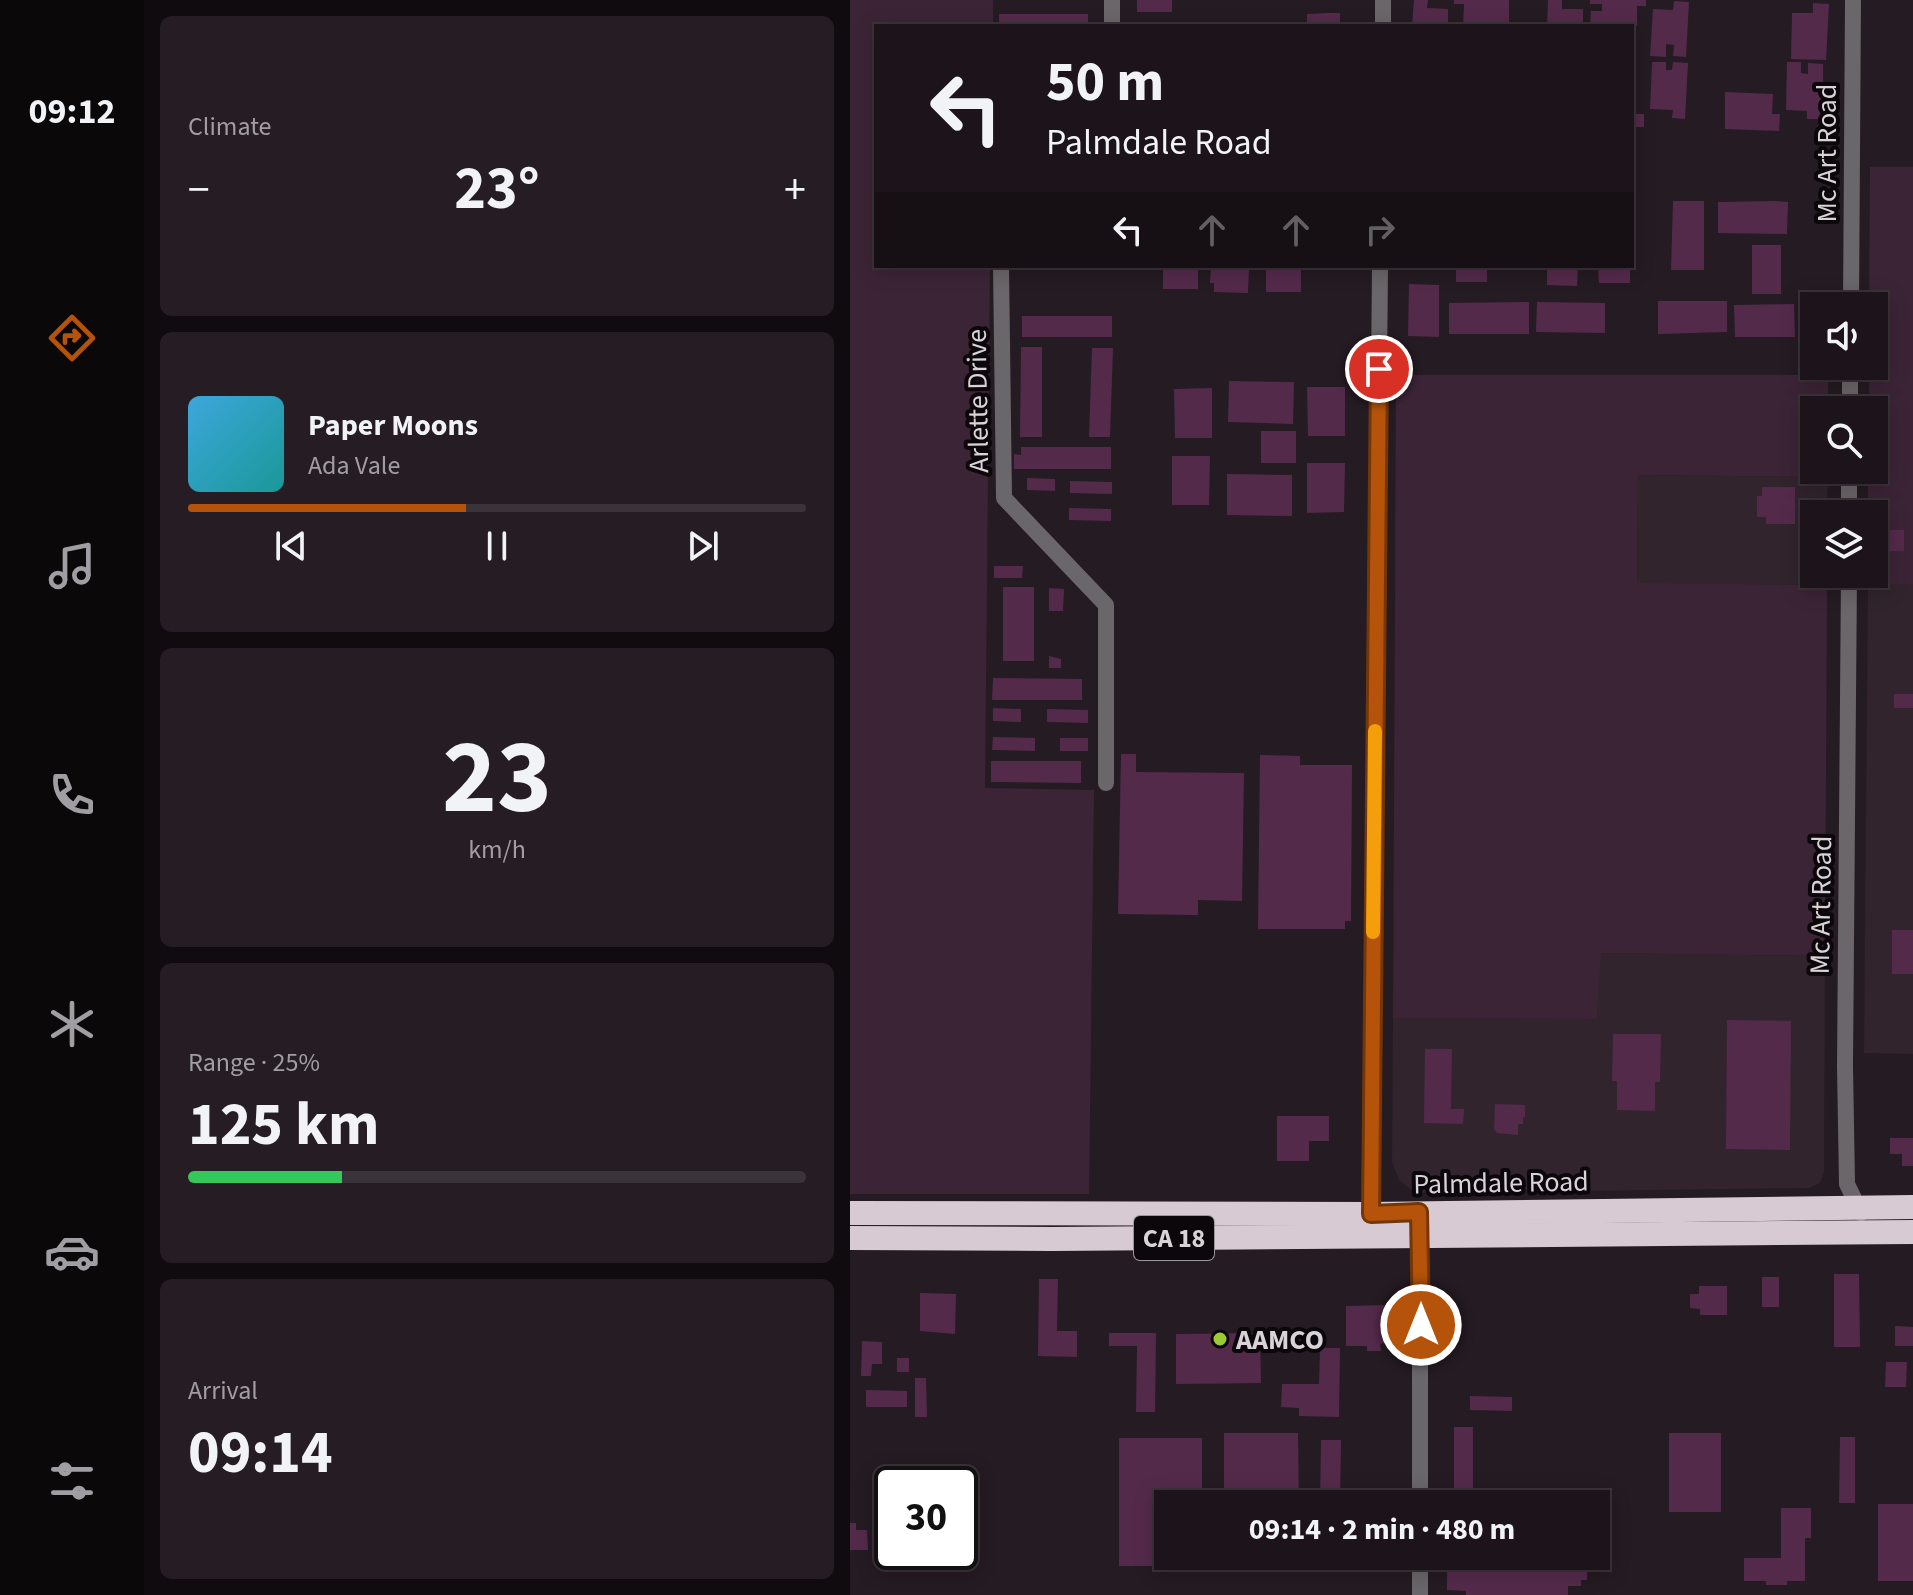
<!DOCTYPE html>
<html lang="en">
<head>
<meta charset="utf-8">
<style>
  :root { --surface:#1c141a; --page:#251d23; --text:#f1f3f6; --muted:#a09ea2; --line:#3a3339; --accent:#b45309 }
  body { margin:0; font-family:"Source Sans 3",sans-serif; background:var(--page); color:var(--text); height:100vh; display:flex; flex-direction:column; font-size:30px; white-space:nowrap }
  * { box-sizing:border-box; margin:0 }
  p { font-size:26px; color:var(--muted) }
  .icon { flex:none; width:44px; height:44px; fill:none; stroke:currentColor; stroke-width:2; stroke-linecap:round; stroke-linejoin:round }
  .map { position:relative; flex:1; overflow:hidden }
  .panel { display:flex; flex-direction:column; gap:16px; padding:16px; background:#0f0b0e; width:706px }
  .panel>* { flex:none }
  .top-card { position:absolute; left:24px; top:24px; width:760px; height:244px; border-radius:0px; box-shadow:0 4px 20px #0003,0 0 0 2px var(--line); background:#1c141a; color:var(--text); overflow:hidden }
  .controls { position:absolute; left:950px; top:292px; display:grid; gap:16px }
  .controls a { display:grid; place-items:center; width:88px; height:88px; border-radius:0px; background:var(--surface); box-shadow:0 4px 20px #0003,0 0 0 2px var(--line); font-size:40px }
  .speed { position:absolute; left:24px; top:1466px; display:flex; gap:16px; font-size:40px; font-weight:700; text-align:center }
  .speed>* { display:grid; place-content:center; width:104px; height:104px; border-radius:50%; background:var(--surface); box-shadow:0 4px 20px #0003,0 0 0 2px var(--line); line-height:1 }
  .speed .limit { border:4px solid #111; border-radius:12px; background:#fff; color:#111 }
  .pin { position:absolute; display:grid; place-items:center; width:68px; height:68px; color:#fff; margin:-34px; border:4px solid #fff; border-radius:50%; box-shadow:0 2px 8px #0007 }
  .me { position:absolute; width:88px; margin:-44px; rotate:0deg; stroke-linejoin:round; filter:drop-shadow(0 0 6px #0008) }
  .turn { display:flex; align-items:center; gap:28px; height:168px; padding:0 40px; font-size:36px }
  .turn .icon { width:104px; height:104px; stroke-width:2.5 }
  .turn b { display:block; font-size:56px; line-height:68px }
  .lanes { display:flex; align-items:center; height:76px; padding:0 40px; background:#0003; justify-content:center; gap:40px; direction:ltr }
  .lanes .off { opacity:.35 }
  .big { font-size:60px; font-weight:700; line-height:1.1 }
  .panel .tile { flex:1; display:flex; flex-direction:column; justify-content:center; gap:12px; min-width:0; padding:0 28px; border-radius:12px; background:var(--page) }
  .panel .dial { align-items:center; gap:0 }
  .dial b { font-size:104px; line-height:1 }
  .song { display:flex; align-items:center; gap:24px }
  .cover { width:96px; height:96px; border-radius:12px; background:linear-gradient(135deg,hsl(200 70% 55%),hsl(180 70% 35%)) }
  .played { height:8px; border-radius:4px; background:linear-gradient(90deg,var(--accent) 45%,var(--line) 45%) }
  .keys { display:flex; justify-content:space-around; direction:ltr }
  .heat { display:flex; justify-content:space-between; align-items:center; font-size:44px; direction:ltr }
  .charge { height:12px; border-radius:6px; background:linear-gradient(90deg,#34c759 25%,var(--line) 0) }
  .trip { position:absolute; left:304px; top:1490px; width:456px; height:80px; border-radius:0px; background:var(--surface); box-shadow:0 4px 20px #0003,0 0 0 2px var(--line); font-weight:700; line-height:80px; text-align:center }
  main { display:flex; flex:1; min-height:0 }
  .tabs { display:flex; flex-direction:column; width:144px; justify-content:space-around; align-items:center; background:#0b080a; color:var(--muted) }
  .tabs .icon { width:56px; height:56px }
  .tabs .selected { color:var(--accent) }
  .tabs b { font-size:36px; color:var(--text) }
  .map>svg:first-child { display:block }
  .built { fill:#31242d }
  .green { fill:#3b2436 }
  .building { fill:#542a4b }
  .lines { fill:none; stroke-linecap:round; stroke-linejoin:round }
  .street { stroke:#6b6669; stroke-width:16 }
  .highway { stroke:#d7cad3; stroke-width:24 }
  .route-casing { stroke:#753606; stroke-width:20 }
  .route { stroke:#b45309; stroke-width:14 }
  .slow { stroke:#f59e0b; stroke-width:14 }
  .poi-dot { fill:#9cca32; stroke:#0b070a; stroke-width:3 }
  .labels { text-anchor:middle; stroke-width:8; stroke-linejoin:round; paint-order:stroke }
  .shield { fill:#0b070a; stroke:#9b969a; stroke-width:2 }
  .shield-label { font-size:26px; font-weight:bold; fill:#d9d3d7 }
  .street-label { font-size:28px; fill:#d9d3d7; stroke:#0b070a }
  .poi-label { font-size:28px; font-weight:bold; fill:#d9d3d7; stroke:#0b070a; text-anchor:start }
</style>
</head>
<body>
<main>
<nav class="tabs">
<b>09:12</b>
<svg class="icon selected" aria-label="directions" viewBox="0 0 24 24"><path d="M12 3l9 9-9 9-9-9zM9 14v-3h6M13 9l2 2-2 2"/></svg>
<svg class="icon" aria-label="music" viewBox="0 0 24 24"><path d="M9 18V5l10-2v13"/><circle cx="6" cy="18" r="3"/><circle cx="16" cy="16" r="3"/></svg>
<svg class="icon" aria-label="phone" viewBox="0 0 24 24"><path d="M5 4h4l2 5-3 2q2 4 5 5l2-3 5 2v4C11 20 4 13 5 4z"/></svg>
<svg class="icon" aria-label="climate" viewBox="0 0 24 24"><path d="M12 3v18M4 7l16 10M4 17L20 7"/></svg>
<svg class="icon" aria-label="car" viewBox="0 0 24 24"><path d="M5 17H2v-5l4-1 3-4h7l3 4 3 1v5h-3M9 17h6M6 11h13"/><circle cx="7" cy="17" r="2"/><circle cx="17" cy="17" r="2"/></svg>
<svg class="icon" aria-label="filters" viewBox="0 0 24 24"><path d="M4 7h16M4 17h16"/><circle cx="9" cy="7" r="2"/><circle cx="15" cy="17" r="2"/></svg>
</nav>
<section class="panel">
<div class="tile"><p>Climate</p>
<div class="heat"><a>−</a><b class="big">23°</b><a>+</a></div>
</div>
<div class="tile">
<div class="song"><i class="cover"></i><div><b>Paper Moons</b><p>Ada Vale</p></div></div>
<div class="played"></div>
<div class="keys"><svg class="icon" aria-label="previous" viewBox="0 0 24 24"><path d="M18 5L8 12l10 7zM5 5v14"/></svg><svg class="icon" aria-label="pause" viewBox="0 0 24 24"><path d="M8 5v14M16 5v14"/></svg><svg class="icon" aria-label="next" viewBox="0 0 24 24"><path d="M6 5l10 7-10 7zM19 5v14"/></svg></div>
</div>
<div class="tile dial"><b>23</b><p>km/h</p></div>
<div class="tile"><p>Range · 25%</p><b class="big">125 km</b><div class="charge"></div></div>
<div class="tile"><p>Arrival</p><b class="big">09:14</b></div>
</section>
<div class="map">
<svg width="1063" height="1595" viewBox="0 0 1063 1595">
  <rect width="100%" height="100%" fill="#251b22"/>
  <g class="built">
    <polygon points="788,475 978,477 977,514 964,514 964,574 977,574 977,585 787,584"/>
    <polygon points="1018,584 1063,584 1063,1054 1014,1053"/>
    <polygon points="750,953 975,956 974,1172 970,1183 959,1188 572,1193 563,1191 549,1180 542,1162 543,1018 747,1019"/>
  </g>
  <g class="green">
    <polygon points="0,0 143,0 143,26 26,26 26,266 140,266 135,788 244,790 239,1194 0,1194"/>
    <polygon points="1020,167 1063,167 1063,584 1018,584 1018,574 1024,574 1024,514 1018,514 1018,470 1024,470 1024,410 1019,410 1019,366 1024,366 1024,306 1019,306"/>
    <polygon points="546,375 978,375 978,410 964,410 964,470 978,470 978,477 788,475 787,583 977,585 975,956 751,953 747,1019 543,1018"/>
  </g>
  <g class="building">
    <rect x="287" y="0" width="35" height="12"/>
    <polygon points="564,0 578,0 577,8 598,9 598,26 562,26"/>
    <polygon points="604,0 659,0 659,26 613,26 614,4 604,4"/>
    <polygon points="698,0 712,0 712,9 733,9 733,26 697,26"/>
    <polygon points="740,0 796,0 796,6 787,6 787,26 740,25 741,11 752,11 752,4 740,4"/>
    <polygon points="824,1 839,2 836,57 823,56 824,45 816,44 816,57 800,56 803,9 823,10"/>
    <polygon points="963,3 979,4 976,60 941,59 942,13 963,13"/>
    <polygon points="478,13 490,13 490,26 457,26 457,14"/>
    <rect x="149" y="14" width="89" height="12"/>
    <polygon points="802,62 816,62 816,70 822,70 823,62 838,63 835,119 822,118 823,110 800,109"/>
    <polygon points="937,62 951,62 951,73 958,74 958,63 973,64 973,119 957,119 957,111 936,110"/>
    <polygon points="875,92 923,94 922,114 930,114 929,131 875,129"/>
    <polygon points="782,93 785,93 786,114 794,114 794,127 782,127"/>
    <polygon points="823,201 854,201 854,270 821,270"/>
    <polygon points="925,201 938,202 937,234 868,233 868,202"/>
    <rect x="902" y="245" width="29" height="49"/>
    <rect x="313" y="266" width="35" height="23"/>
    <polygon points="392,266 399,268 398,293 364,292 364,283 360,283 361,267"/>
    <rect x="416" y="266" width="35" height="26"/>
    <rect x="560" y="266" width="30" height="4"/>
    <rect x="606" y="266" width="31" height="16"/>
    <polygon points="697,266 728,266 727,286 697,285"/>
    <polygon points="748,266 780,266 780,283 749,283"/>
    <polygon points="559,284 589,285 589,337 558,336"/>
    <polygon points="808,301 877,301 877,332 808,334"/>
    <polygon points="679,302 679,334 599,334 599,303"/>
    <polygon points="687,302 755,303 755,333 686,332"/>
    <polygon points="944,304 945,337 885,337 884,305"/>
    <rect x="172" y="316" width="90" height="21"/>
    <polygon points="171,347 192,347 192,437 170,437"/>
    <polygon points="242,348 263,348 260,437 239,437"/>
    <polygon points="379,381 444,382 443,424 378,422"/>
    <polygon points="457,387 495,387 495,436 458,436"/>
    <polygon points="362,388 362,438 325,438 324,389"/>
    <rect x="411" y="431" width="35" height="32"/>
    <polygon points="171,447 261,447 261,469 164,469 164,454 171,455"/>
    <polygon points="322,456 360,456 359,505 322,505"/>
    <polygon points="457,463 495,463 494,512 457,513"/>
    <polygon points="377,474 442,475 442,516 377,515"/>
    <polygon points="177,478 205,479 205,491 177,490"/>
    <polygon points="220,481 262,482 262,494 220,493"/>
    <polygon points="912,487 945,487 945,524 916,524 916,517 907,517 907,496 912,496"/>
    <polygon points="219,508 261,509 261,521 219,520"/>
    <rect x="1037" y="530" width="17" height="21"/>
    <polygon points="144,566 173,566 172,578 144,578"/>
    <rect x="153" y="587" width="31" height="74"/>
    <polygon points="199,588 214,589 213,611 199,611"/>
    <polygon points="199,656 211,659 211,668 199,668"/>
    <polygon points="143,678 232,679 232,700 142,700"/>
    <rect x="1044" y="694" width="19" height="14"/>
    <polygon points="143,708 171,709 171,722 143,721"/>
    <polygon points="197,709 238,710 238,723 197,722"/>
    <polygon points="143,737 185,738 185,751 142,750"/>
    <rect x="210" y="738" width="28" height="13"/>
    <polygon points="271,754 286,754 286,772 394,773 392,901 348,900 348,915 268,914"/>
    <polygon points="410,755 450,756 450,765 502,765 501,921 495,921 495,929 408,929"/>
    <polygon points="141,761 231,761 231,783 141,782"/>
    <rect x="1042" y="930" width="21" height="44"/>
    <polygon points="877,1020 941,1021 940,1150 876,1149"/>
    <polygon points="763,1034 811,1034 810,1082 805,1082 805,1111 767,1110 767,1081 762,1081"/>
    <polygon points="575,1049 602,1049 601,1109 614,1109 613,1124 574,1123"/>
    <polygon points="645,1104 675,1105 675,1117 673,1117 673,1124 668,1124 668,1135 647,1133 644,1129"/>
    <polygon points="427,1116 479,1116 479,1141 459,1141 459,1161 427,1161"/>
    <polygon points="1040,1138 1063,1138 1063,1166 1052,1166 1052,1154 1040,1154"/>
    <polygon points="984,1274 1009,1274 1010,1347 984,1347"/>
    <rect x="912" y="1277" width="17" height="30"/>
    <polygon points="189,1279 208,1279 207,1331 227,1331 227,1357 188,1356"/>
    <polygon points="849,1286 877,1286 877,1315 850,1315 850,1309 840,1308 840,1294 849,1294"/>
    <polygon points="70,1293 106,1294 105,1334 70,1331"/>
    <polygon points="537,1305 537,1321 542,1320 542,1331 536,1331 536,1343 530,1344 531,1351 517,1351 517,1346 496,1346 496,1306"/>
    <polygon points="1045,1326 1063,1327 1063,1346 1045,1346"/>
    <polygon points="259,1333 306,1333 305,1412 286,1412 287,1346 259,1346"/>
    <polygon points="410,1333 411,1383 326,1384 326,1334"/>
    <polygon points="12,1341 32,1342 32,1364 22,1364 21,1376 11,1376"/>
    <polygon points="470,1348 490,1348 489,1417 449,1416 449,1408 431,1407 432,1384 469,1384"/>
    <rect x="47" y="1358" width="12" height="14"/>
    <polygon points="1036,1362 1057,1362 1056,1387 1035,1387"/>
    <polygon points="65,1378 76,1378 77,1417 65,1417"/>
    <polygon points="16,1390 57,1391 57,1407 16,1407"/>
    <polygon points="620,1396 662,1397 662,1411 620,1410"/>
    <rect x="604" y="1427" width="19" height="77"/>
    <polygon points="374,1433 448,1433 449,1504 374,1504"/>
    <rect x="819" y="1433" width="52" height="79"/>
    <polygon points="990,1437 1005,1437 1005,1503 989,1503"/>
    <polygon points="269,1438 352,1438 352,1504 318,1504 318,1556 351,1556 351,1566 269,1566"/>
    <polygon points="471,1440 491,1440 490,1504 470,1504"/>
    <rect x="1028" y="1504" width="35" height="77"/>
    <polygon points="931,1508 961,1508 961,1538 955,1538 955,1581 937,1581 937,1585 916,1585 916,1581 894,1581 894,1558 931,1558"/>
    <polygon points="0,1523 6,1523 6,1530 17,1530 18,1550 0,1550"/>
    <polygon points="597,1556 737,1557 737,1580 731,1580 731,1586 718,1586 718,1595 616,1595 616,1591 597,1590"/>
  </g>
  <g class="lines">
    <g class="street">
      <polyline points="262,26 262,0"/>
      <polyline points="533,26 533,0"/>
      <polyline points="151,266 154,498 256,605 256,783"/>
      <polyline points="1001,306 1003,0"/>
      <polyline points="1000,410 1000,366"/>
      <polyline points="999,514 999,470"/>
      <polyline points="999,574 995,1066 997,1184 1011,1213"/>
      <polyline points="521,1224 530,266"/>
      <polyline points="570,1230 570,1504"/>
      <polyline points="570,1595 570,1556"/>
    </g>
    <g class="highway">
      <polyline points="0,1213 521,1214 1063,1207"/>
      <polyline points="0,1238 202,1239 1063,1232"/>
    </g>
  </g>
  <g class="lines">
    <defs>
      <polyline id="route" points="529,369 521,1214 569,1212 571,1325"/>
    </defs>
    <use href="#route" class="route-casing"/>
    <use href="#route" class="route"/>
    <polyline class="slow" points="523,932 525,731"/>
  </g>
  <circle class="poi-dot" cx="370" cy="1339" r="8"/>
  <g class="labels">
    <rect class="shield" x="284" y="1216" width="80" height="44" rx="6"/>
    <g class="shield-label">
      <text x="324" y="1247">CA 18</text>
    </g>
    <g class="street-label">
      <text transform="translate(976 153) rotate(-90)" y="10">Mc Art Road</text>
      <text transform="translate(127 401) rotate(-91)" y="10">Arlette Drive</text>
      <text transform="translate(970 905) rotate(-89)" y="10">Mc Art Road</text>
      <text transform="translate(651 1182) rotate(-1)" y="10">Palmdale Road</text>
    </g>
    <g class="poi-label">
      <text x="386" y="1349">AAMCO</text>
    </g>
  </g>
</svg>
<div class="controls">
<a><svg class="icon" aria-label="sound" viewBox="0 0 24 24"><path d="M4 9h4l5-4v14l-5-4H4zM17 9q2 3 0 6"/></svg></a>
<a><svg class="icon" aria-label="search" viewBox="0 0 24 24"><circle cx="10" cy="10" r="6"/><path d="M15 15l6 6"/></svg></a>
<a><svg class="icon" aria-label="layers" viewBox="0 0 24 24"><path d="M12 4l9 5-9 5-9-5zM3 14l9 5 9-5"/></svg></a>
</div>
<div class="speed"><div class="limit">30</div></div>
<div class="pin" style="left:529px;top:369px;background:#d93025"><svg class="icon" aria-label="arrive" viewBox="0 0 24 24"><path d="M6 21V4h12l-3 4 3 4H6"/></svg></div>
<svg class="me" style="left:571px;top:1325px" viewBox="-20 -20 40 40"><circle r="17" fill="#b45309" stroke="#fff" stroke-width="3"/><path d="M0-11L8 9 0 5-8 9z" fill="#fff"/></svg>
<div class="trip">09:14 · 2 min · 480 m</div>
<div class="top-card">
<div class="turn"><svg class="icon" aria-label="left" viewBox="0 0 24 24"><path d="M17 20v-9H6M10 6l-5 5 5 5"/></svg><div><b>50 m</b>Palmdale Road</div></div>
<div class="lanes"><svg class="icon" aria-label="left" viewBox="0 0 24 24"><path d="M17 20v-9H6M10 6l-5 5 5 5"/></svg><svg class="icon off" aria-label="ahead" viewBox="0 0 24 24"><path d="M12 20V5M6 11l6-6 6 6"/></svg><svg class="icon off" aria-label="ahead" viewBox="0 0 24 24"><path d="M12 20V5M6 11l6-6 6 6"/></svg><svg class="icon off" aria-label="right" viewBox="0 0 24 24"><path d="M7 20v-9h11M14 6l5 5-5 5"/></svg></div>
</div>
</div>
</main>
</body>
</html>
